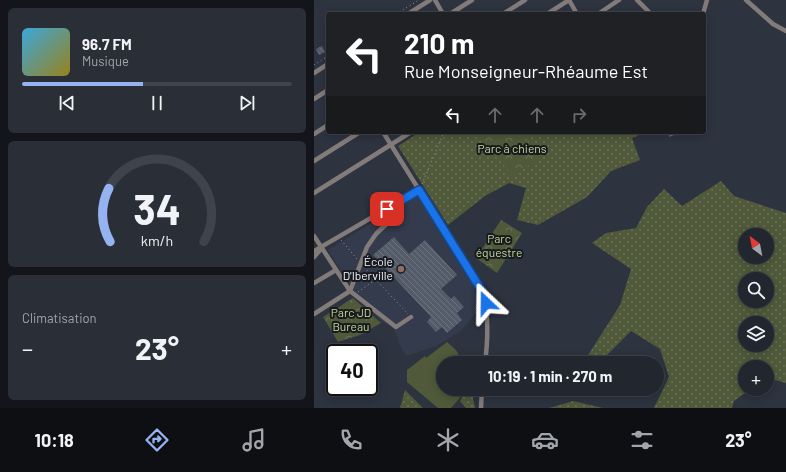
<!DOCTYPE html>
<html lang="fr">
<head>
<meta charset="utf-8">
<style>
  :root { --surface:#22262f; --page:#2a2e37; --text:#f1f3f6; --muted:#a2a5aa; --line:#3f434b; --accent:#95b2f1 }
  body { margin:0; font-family:Barlow,sans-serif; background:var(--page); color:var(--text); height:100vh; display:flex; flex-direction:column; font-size:15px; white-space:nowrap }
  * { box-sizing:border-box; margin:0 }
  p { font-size:13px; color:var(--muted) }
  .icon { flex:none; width:22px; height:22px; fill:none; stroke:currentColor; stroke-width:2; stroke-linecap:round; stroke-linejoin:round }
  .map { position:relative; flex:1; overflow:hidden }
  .details { display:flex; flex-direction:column; gap:8px; padding:8px; background:#13151a; width:314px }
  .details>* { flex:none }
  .hud { position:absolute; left:12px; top:12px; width:380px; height:122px; border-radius:4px; box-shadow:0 2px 10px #0003,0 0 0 1px var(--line); background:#202124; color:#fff; overflow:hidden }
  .needle { width:26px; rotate:328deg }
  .buttons { position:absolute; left:424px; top:228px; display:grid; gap:8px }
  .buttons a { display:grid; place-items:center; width:36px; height:36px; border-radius:50%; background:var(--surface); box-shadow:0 2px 10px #0003,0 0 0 1px var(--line); font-size:20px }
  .speed { position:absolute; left:12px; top:344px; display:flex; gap:8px; font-size:20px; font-weight:700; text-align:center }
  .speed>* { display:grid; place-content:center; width:52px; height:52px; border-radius:50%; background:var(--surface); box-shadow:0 2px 10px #0003,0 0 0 1px var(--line); line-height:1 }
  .speed .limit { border:2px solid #111; border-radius:6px; background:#fff; color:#111 }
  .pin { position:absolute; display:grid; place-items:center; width:34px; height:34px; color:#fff; margin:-17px; border-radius:8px; box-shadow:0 2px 6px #0006 }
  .me { position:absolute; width:44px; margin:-22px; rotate:337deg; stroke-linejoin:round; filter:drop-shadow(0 0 3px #0008) }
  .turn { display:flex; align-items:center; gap:14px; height:84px; padding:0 12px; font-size:18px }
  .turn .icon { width:52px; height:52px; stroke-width:2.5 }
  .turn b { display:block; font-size:28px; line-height:34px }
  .lanes { display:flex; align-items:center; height:38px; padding:0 12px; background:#0003; justify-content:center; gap:20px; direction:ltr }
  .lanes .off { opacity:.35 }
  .big { font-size:30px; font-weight:700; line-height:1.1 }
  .details .widget { flex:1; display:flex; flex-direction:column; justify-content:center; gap:6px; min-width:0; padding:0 14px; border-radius:6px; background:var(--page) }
  .details .dial { align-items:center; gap:0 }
  .dial svg { height:104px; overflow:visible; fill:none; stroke:var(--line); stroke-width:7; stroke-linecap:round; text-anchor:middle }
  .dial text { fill:var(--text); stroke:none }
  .song { display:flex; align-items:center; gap:12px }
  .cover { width:48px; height:48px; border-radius:6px; background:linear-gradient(135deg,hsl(200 70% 55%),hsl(50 70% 35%)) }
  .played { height:4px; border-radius:2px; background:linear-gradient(90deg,var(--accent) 45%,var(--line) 45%) }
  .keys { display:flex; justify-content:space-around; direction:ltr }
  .heat { display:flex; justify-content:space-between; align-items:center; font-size:22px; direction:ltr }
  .trip { position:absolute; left:122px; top:356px; width:228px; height:40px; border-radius:20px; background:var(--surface); box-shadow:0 2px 10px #0003,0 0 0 1px var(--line); font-weight:700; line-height:40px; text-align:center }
  .tabs { display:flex; height:64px; justify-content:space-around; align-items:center; background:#0e0f13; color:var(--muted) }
  .tabs .icon { width:28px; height:28px }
  .tabs .on { color:var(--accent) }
  .tabs b { font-size:18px; color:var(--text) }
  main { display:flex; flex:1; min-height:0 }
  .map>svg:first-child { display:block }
  .built { fill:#333b4d }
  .grass { fill:url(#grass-dots); fill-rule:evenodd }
  .park { fill:url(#park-crowns) }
  .pitch { fill:#50593a }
  .building { fill:url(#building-back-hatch) }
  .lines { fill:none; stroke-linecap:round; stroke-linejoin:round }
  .path { stroke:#9196a0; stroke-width:1; stroke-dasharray:1 3; stroke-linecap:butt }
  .minor { stroke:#837b79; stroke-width:4.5 }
  .route-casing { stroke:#114b97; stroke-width:10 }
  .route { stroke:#1a73e8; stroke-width:7 }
  .education-dot { fill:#8d6e63; stroke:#181a20; stroke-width:1.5 }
  .labels { text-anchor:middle; stroke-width:4; stroke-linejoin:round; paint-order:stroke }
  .park-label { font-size:12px; fill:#c5da94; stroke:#181a20 }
  .poi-label { font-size:12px; fill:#eef2fa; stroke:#181a20; text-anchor:end }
</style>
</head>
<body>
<main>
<section class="details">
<div class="widget">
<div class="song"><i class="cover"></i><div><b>96.7 FM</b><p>Musique</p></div></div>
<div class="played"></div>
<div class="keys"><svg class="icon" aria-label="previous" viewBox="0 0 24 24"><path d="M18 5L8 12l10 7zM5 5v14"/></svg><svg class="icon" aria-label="pause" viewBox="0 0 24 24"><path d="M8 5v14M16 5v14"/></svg><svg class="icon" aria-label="next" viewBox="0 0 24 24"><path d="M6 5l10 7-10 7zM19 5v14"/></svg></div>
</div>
<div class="widget dial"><svg viewBox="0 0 100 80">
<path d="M14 69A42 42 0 1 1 86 69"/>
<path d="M14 69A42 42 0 0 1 13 28" stroke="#95b2f1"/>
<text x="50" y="56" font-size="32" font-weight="700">34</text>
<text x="50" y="72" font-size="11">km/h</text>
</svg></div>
<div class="widget"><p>Climatisation</p>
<div class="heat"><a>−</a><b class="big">23°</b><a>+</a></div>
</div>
</section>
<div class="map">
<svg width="472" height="408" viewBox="0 0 472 408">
  <defs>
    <pattern id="grass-dots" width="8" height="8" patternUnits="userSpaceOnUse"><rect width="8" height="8" fill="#50593a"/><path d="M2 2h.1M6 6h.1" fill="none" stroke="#6a7157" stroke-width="1.8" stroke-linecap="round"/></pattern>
    <pattern id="park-crowns" width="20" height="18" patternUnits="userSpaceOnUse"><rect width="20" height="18" fill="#50593a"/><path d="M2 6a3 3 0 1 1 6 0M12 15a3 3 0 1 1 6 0" fill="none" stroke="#6a7157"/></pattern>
    <pattern id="building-back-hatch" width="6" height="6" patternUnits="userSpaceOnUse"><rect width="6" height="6" fill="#555c69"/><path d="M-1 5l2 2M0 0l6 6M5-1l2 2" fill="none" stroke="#6e747f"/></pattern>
  </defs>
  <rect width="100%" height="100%" fill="#2d333f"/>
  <polygon class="built" points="103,195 160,288 167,307 147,331 122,346 93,356 88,350 80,329 66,320 40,291 14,250"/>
  <g class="grass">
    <polygon points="106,132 323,132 324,136 318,138 326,160 297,171 273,197 224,225 203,220 212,188 195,183 171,196 134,225 84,146"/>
    <path d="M407,181l13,15 52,17v170l-19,-5v-11h-22v22h6l-17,12 -2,7h-78l15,-31 -9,-28 -29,-18 -31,31 -17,1 37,-58 11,-36 -39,-26 14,-10 30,-5 11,-21 17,-18 18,17zM431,235h22v22h-22zM431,279h22v22h-22zM431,323h22v22h-22z"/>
    <polygon points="152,389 157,389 161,408 152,408 146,401"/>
    <polygon points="91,390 109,408 86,408"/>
    <polygon points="259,401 289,408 235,408"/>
  </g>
  <g class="park">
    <polygon points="165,132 208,132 225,159 199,176 168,141"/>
    <polygon points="187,220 208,233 183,273 162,258"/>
    <polygon points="39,298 67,323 46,335 24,342 9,317"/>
  </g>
  <polygon class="pitch" points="133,342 142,350 149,363 129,363 129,389 150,389 145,399 137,408 124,408 93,382 93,370 111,356 112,358"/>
  <g class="building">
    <polygon points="8,46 11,52 5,55 2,49"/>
    <polygon points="354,132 367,132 367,133 355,137"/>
    <polygon points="80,237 95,254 111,240 143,275 127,289 137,299 140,296 150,307 143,313 148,320 133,333 128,327 122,332 113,322 117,317 59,255"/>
  </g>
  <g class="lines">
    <g class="path">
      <polyline points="82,14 105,0"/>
      <polyline points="0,65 14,56"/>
      <polyline points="108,184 130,132"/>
      <polyline points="27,240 44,260"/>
      <polyline points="50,267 94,314"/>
      <polyline points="44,292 61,280"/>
    </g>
    <g class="minor">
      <polyline points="121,0 129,14"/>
      <polyline points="255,0 263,14"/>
      <polyline points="323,0 337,14"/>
      <polyline points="432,0 459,24 472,31"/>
      <polyline points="94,14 116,0"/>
      <polyline points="136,14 158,0"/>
      <polyline points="189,14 211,0"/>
      <polyline points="233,14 255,0"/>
      <polyline points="284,14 305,0"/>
      <polyline points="381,14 389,14"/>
      <polyline points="389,14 393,0"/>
      <polyline points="0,73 14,64"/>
      <polyline points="0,99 14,90"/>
      <path d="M69,132l99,159c7,22 6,49 3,72"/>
      <polyline points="0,134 14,125"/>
      <polyline points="0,161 46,132"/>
      <polyline points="0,193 97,132"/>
      <polyline points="0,236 36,291 82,327 97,317"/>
      <polyline points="0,251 105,190"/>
      <polyline points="0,257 7,249"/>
      <polyline points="0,283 22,270"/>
      <polyline points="36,291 53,247 62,234 85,212 85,202"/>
      <polyline points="0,314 36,291"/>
      <polyline points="167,408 168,389"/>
    </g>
  </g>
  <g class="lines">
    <defs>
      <polyline id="route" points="73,209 105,190 168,291 172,303"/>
    </defs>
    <use href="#route" class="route-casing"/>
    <use href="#route" class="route"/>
  </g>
  <circle class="education-dot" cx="87" cy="269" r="4"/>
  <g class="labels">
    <g class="park-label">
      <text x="198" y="153">Parc à chiens</text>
      <text x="185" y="243">Parc<tspan x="185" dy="14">équestre</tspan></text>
      <text x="37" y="317">Parc JD<tspan x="37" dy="14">Bureau</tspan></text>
    </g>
    <g class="poi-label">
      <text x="79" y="266">École<tspan x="79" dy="14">D'Iberville</tspan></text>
    </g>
  </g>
</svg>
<div class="buttons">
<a><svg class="needle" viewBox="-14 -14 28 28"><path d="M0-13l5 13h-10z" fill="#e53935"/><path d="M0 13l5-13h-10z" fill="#a2a5aa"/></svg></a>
<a><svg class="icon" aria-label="search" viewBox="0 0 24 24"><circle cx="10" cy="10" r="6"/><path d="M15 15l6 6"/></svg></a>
<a><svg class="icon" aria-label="layers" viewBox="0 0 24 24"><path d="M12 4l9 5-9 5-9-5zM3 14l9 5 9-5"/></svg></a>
<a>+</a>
</div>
<div class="speed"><div class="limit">40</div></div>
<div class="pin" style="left:73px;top:209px;background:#d93025"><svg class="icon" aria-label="arrive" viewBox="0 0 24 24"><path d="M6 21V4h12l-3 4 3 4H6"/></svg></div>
<svg class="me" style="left:172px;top:303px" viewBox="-20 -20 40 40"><path d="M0-17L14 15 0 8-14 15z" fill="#1a73e8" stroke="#fff" stroke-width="4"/></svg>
<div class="trip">10:19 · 1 min · 270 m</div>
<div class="hud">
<div class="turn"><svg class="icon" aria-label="left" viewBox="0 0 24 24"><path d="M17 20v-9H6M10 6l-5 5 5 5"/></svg><div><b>210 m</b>Rue Monseigneur-Rhéaume Est</div></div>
<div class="lanes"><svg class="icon" aria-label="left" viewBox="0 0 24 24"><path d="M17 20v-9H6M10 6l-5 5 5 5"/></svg><svg class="icon off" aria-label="ahead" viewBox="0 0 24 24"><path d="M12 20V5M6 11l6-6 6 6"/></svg><svg class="icon off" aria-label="ahead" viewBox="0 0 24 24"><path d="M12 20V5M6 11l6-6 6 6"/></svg><svg class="icon off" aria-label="right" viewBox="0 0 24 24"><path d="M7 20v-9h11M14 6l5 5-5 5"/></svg></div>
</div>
</div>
</main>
<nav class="tabs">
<b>10:18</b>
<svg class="icon on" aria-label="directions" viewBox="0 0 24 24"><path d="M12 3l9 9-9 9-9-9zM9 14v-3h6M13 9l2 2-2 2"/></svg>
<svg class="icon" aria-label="music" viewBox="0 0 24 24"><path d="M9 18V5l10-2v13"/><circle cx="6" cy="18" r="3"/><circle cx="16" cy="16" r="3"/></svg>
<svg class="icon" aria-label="phone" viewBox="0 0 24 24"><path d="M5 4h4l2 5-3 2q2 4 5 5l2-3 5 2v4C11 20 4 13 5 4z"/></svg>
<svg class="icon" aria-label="climate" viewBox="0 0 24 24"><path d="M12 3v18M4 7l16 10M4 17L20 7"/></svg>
<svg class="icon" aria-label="car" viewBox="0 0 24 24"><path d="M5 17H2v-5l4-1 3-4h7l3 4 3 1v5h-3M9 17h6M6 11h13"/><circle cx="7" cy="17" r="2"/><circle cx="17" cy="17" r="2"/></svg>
<svg class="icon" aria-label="filters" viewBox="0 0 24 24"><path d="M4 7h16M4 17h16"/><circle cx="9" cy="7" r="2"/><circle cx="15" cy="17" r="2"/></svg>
<b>23°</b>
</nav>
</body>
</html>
